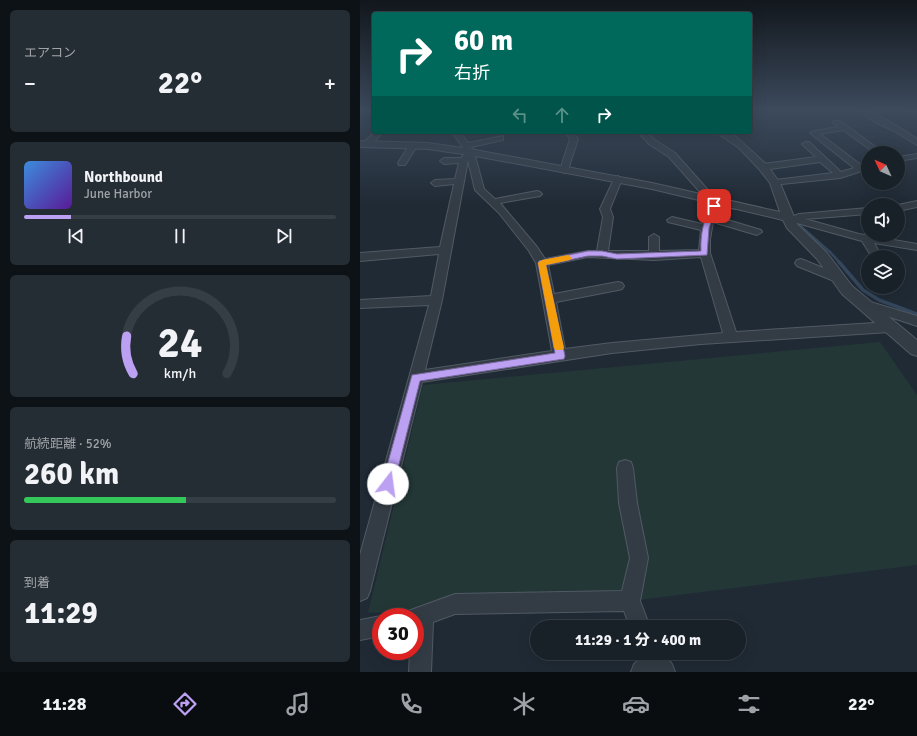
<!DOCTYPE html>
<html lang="ja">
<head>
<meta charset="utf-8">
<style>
  :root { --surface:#182028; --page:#252d34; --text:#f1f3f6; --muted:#9fa3a8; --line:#363e45; --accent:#bca0f2 }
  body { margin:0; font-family:Signika,"Noto Sans JP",sans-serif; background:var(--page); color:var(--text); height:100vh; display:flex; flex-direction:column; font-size:15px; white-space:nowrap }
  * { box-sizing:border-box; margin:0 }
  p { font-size:13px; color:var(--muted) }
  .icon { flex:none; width:22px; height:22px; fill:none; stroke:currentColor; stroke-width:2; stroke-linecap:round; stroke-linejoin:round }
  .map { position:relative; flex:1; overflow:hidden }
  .details { display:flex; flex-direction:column; gap:10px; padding:10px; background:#0d1216; width:360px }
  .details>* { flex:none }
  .hud { position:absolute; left:12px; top:12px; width:380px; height:122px; border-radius:4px; box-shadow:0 4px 16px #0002,0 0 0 1px var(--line); background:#00695c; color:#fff; overflow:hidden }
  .needle { width:26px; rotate:314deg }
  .tools { position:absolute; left:501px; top:146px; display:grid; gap:8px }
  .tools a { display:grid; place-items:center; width:44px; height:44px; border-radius:50%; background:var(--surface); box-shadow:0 4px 16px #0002,0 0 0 1px var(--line); font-size:20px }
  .speed { position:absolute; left:12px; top:608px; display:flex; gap:8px; font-size:20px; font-weight:700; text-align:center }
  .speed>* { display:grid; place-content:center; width:52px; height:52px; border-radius:50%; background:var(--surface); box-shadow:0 4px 16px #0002,0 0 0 1px var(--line); line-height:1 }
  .speed .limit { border:6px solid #d22; background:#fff; color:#111 }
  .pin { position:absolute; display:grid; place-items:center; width:34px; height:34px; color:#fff; margin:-17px; border-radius:8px; box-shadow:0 2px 6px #0006 }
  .me { position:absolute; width:44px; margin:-22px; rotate:15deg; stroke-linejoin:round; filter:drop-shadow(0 0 3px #0008) }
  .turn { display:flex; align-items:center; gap:14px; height:84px; padding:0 16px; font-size:18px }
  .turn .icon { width:52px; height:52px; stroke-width:2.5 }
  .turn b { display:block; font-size:28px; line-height:34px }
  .lanes { display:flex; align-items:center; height:38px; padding:0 16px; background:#0003; justify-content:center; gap:20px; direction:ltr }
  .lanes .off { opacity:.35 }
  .big { font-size:30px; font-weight:800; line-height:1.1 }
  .details .card { flex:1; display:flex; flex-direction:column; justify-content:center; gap:6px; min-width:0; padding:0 14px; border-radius:6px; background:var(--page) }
  .details .dial { align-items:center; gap:0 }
  .dial svg { height:104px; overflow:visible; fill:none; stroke:var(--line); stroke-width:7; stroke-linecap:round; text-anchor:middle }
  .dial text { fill:var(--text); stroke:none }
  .song { display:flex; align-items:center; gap:12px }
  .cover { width:48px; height:48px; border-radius:6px; background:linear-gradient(135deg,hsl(210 70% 55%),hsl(270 70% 35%)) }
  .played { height:4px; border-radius:2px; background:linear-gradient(90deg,var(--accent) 15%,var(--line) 15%) }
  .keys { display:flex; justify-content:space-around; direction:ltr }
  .heat { display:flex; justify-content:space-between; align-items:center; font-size:22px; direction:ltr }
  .charge { height:6px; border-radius:3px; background:linear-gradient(90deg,#34c759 52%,var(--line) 0) }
  .trip { position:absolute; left:170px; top:620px; width:216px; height:40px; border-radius:20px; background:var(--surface); box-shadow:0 4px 16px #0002,0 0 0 1px var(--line); font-weight:800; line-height:40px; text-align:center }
  .dock { display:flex; height:64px; justify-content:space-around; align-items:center; background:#0a0d10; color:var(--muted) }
  .dock .icon { width:28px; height:28px }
  .dock .on { color:var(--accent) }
  .dock b { font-size:18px; color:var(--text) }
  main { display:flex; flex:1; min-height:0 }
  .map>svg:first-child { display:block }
  .green { fill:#233737 }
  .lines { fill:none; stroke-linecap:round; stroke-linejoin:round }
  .stream-far1 { stroke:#34475c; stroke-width:2.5 }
  .stream { stroke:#34475c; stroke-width:3.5 }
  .minor-casing { stroke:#515a64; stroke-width:2 }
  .tertiary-casing { stroke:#515a64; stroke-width:2 }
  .minor { fill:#333c45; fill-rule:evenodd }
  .tertiary { fill:#333c45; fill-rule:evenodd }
  .route { fill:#bca0f2; stroke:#7a689d }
  .slow { fill:#f59e0b }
</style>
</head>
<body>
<main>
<section class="details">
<div class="card"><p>エアコン</p>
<div class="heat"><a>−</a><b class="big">22°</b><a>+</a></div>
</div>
<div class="card">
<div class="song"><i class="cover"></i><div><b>Northbound</b><p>June Harbor</p></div></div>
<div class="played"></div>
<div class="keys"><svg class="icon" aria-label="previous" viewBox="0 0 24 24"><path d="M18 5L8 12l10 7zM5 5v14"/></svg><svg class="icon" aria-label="pause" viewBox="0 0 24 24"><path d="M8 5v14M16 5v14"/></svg><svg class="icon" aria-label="next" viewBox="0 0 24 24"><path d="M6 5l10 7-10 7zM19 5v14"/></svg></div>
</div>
<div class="card dial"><svg viewBox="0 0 100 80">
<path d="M14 69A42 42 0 1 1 86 69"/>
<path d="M14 69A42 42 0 0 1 9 40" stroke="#bca0f2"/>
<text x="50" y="56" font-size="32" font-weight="700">24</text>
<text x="50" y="72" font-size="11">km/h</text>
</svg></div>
<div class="card"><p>航続距離 · 52%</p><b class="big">260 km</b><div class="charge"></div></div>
<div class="card"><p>到着</p><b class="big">11:29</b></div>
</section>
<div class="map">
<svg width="557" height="672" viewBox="0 0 557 672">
  <rect width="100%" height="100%" fill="#202a35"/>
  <polygon class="green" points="520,342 557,395 557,565 270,601 8,613 63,385"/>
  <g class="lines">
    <g class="stream-far1">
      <polyline points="344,201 375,209"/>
      <polyline points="436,222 471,253 480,263"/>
    </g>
    <polyline class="stream" points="479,262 503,290 519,300 557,314"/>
    <defs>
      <g id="minor">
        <path d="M500,110c13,0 45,21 57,29v6l-23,-14 -21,-10z"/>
        <polygon points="549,110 557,110 557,115"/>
        <polygon points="474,121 480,121 524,153 515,153 483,130 460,134 501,165 508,163 508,169 480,178 412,185 411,183 412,181 415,180 473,173 460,162 403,170 399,167 403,164 456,157 442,144 446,142 449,142 481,172 494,168 450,133 454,131 478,127 473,123"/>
        <polygon points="15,132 23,132 10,146 4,146 4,142"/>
        <path d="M92,132h8l8,11 35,-7v4l-32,7 3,5 10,37 11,10 42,-8 3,1 2,2 -2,2 -40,7 37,44 8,12 43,-8h9l6,-34 -3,-8 14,-30 4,-3 4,3 -12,30 3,8 -5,34h41v-14l5,-3 5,3v14l40,-1 2,-20 -33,-8 -1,-2 5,-3 30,7 9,-22 -3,-1 -39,-44 -20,-13 -11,-12h8l9,8 20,13 40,45h4l2,2 -7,16 47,14 1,2 -5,3 -44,-13 -3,17v14l26,79 154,-10 5,2 1,3 -1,3 -5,2 -189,12 -89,9 -190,29 -52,209 -3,7 -7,3v-46l69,-250 -69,3v-8l71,-4 8,-42 -79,7v-8l80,-6 14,-63 -19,2 -4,-3 4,-3 20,-1 4,-16 -15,1 -4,-3 4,-3h17l5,-6zM108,160l7,30 24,23 30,38 7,12 16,88 -127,19 17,-70zM228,257l66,3 47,-3 22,76 -111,10 -47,6 -9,-47 62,-12 4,-1 2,-3 -2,-3 -4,-1 -64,12 -6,-29z"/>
        <polygon points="205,132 213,132 218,139 208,170 204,173 200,170 210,139"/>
        <polygon points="50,144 56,144 57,146 45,165 39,165 38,163"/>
        <polygon points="557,154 557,158 538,161 538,157"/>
        <polygon points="557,201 557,207 538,211 538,205"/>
        <polygon points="508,208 508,214 445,219 499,234 557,244 557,250 514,243 522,257 512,257 502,241 426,220 424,218 429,215 434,216 439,214"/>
        <polygon points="441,259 483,276 485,279 483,282 479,283 437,266 435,263 437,260"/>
        <polygon points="504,300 557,316 557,326 500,307 498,304 500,301"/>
        <polygon points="265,460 271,462 273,468 277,503 288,558 280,601 290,627 270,627 264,611 95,614 73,622 71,672 49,672 50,651 55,651 55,617 45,617 48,611 95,594 262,591 270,558 259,503 257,468 259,462"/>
        <polygon points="21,616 24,617 21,617 21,636 0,640 0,620"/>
        <polygon points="280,653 302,653 312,664 315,672 271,672 274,664 282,657"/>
      </g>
      <polygon id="tertiary" points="356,132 368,132 374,135 407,165 420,183 437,224 467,253 492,286 557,340 557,356 551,354 482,294 457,259 427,228 423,220 292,189 110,155 68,149 0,147 0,141 68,143 110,149 292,183 420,212 410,183 399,169 379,148"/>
    </defs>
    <use href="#minor" class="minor-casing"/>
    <use href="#tertiary" class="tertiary-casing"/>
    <use href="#minor" class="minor"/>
    <use href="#tertiary" class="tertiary"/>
  </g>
  <linearGradient id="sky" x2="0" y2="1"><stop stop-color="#12171d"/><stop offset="0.54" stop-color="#3c4a5c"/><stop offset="1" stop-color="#3c4a5c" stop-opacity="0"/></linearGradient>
  <rect width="557" height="204" fill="url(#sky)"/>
  <path class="route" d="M351,204l6,2 -8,22 -2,27 -90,4 -15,-3h-14l-42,9 19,91 -1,3 -144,22 -26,103 -2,4 -4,2 -4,-2 -2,-4 30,-109 143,-22 -17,-90 1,-2 49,-10h14l15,3 84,-3c-1,-16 3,-32 10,-47z"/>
  <polygon class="slow" points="208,255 212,258 210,260 186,265 204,348 202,350 196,350 194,348 178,263 182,260"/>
</svg>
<div class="tools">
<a><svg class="needle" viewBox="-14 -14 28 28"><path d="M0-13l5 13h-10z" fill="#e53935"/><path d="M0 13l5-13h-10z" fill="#9fa3a8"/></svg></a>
<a><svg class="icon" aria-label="sound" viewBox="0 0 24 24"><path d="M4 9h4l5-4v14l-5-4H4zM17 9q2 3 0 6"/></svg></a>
<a><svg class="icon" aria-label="layers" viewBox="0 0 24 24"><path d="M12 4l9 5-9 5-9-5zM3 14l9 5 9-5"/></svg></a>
</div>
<div class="speed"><div class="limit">30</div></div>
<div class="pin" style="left:354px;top:206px;background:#d93025"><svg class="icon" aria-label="arrive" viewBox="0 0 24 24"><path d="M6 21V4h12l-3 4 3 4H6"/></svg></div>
<svg class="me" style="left:28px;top:484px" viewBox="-20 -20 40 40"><circle r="19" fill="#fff"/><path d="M0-13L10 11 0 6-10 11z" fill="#bca0f2"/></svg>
<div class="trip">11:29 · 1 分 · 400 m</div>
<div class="hud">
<div class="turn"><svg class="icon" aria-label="right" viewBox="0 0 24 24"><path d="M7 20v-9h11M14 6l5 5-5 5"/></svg><div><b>60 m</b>右折</div></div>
<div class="lanes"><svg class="icon off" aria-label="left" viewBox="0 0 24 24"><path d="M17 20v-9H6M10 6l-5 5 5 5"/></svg><svg class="icon off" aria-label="ahead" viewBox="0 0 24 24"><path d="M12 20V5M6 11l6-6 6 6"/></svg><svg class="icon" aria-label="right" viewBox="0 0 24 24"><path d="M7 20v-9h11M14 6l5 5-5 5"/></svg></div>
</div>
</div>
</main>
<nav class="dock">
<b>11:28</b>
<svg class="icon on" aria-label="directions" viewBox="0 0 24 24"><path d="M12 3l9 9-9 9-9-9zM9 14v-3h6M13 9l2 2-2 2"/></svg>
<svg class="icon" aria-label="music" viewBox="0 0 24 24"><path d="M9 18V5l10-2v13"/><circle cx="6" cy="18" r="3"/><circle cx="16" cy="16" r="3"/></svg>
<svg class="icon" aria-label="phone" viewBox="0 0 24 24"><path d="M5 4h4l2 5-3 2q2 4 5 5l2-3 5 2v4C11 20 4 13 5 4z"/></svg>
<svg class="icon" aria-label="climate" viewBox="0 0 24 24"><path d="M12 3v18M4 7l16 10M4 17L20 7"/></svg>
<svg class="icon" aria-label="car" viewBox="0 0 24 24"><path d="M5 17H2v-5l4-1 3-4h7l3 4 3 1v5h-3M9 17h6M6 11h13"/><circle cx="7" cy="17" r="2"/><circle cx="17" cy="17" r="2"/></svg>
<svg class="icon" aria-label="filters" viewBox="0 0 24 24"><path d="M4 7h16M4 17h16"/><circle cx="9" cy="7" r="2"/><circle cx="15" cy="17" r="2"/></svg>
<b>22°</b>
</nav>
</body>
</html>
